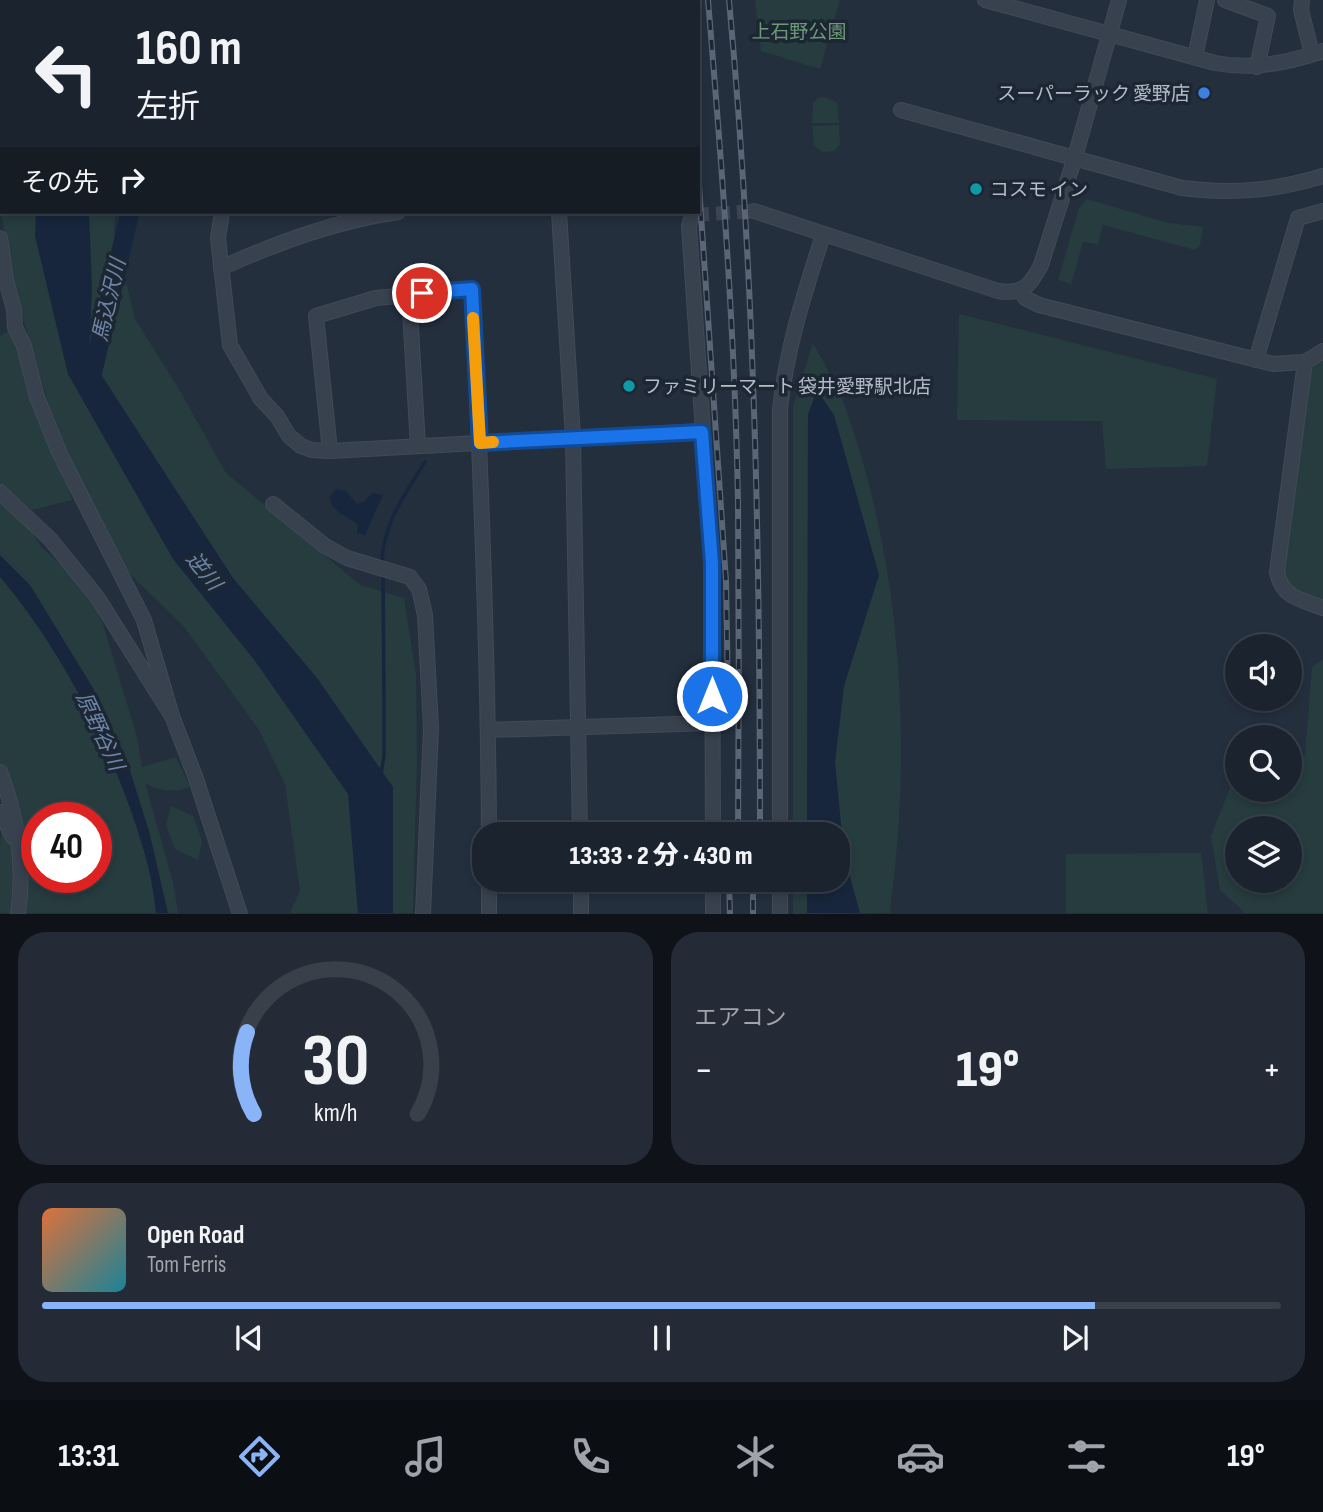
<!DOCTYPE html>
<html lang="ja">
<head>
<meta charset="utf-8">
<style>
  :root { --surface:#1b232e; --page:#242b36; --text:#f1f3f6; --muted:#a0a4aa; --line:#39404a; --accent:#8ab4f8 }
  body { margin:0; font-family:"Sofia Sans Condensed","Noto Sans JP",sans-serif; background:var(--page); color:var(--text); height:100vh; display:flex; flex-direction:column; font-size:26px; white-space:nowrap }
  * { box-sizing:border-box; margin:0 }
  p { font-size:23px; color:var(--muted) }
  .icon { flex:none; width:38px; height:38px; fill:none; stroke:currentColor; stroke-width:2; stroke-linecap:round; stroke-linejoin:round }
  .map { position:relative; height:914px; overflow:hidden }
  .drawer { display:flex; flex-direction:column; gap:18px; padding:18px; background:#0f1319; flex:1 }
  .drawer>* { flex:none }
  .top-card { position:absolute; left:0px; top:0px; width:700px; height:214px; box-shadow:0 4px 10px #0003,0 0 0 2px var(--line); background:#1b232e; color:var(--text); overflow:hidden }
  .buttons { position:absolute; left:1225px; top:634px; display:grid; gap:14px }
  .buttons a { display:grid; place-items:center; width:77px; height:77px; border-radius:50%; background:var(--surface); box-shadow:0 4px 10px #0003,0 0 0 2px var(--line); font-size:35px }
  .speed { position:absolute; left:21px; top:802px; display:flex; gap:14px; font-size:35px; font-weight:700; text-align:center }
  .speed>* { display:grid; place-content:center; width:91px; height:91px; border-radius:50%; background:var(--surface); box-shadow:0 4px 10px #0003,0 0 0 2px var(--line); line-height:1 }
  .speed .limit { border:10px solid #d22; background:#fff; color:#111 }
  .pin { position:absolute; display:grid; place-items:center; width:60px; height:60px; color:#fff; margin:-30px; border:4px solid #fff; border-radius:50%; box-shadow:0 2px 7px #0007 }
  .me { position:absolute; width:77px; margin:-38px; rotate:0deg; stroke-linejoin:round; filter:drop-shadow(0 0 5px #0008) }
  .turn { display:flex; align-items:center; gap:24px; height:147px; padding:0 21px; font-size:32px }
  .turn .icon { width:91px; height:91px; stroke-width:2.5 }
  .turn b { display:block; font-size:49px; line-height:60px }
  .then { display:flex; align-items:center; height:66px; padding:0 21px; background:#0003; gap:14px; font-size:26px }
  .big { font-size:52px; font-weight:800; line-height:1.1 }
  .drawer .tile { flex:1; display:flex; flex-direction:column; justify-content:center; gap:10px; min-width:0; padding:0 24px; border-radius:28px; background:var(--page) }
  .drawer .dial { align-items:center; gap:0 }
  .dial svg { height:182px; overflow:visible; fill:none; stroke:var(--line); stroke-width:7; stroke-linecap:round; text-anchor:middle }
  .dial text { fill:var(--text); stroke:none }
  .song { display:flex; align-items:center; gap:21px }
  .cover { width:84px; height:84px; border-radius:10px; background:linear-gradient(135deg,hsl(20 70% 55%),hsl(190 70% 35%)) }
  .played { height:7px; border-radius:4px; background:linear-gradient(90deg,var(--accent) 85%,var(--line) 85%) }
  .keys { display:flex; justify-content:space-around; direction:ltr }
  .heat { display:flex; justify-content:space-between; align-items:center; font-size:38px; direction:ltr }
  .drawer .tiles { flex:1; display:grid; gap:18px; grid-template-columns:1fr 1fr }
  .tile:last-child { grid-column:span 2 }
  .trip { position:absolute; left:472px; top:822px; width:378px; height:70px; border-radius:28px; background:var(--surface); box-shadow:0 4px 10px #0003,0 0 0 2px var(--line); font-weight:800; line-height:70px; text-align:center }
  .menu { display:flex; height:112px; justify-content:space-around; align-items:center; background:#0b0e12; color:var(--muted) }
  .menu .icon { width:49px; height:49px }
  .menu .current { color:var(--accent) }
  .menu b { font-size:32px; color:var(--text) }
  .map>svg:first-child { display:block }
  .green { fill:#263c3f; fill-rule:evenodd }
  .water { fill:#17263c }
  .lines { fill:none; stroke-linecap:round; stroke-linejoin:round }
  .stream { stroke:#17263c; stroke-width:3.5 }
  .river { stroke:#17263c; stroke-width:19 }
  .minor-tunnel { stroke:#3a4453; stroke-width:14; stroke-dasharray:14 7; stroke-linecap:butt }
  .minor-casing { stroke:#414a57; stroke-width:16 }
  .minor { stroke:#38414e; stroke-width:14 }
  .rail-casing { stroke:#5a6575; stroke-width:6 }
  .rail { stroke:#1d2633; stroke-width:3.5; stroke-dasharray:10; stroke-linecap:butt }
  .route-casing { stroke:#114b97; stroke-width:18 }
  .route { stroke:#1a73e8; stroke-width:12 }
  .slow { stroke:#f59e0b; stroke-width:12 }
  .shop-dot { fill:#3f7fe0; stroke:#1d2633; stroke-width:2.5 }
  .culture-dot { fill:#0f9aa8; stroke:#1d2633; stroke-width:2.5 }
  .labels { text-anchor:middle; stroke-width:7; stroke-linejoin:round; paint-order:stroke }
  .park-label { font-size:19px; fill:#6b9a76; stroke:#1d2633 }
  .poi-label { font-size:19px; fill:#b4bcc9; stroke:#1d2633; text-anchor:start }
  .water-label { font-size:21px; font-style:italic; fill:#6d86a8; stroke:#1d2633 }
</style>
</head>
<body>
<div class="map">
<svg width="1323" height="914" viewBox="0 0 1323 914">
  <rect width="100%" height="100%" fill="#242f3e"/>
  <g class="green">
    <polygon points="755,0 840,0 820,69 761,51"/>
    <polygon points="2,30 2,212 115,212 114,231 135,319 180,391 226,473 360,585 404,598 416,675 417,759 413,913 290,913 300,891 285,784 259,730 185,628 114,558 54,422 17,298 1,213"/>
    <polygon points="826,97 837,103 839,123 812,123 813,103 818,98"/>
    <polygon points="839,125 840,144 834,151 823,152 814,146 812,126"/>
    <polygon points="1087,199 1168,223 1203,227 1200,245 1195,250 1103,225 1098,244 1083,242 1071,284 1058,280 1079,208"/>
    <polygon points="959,314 1217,379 1207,466 1106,469 1102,421 957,420"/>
    <polygon points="15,327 72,500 32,510 0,483 0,336"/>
    <path d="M813,343c10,20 24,40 31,61 46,126 61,260 56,393 -1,39 -6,78 -10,116l-97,1v-34h45v-45h-45v-428z"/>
    <polygon points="1323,361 1323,607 1287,588 1282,569 1304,369"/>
    <path d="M0,502l26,22 16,24 24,21 23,27 14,28 34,113 5,30 34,-10 14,30c-16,6 -31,4 -45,-4l28,99 5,31h-178v-65l6,-61 -6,-12zM37,817h59v60h-59z"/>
    <path d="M1323,659v254h-78l-25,-23 -9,-54 21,-53 5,-5v11h53v-34l15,1 7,-89zM1237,828h53v52h-53z"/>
    <polygon points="171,806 193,816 202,841 198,860 175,849 166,825"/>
    <polygon points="1201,853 1208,913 1066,913 1066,854"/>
  </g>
  <g class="water">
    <polygon points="36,212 89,212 92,288 89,356 233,578 317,678 393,787 393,913 358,913 348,794 255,661 173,559 68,374 35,236"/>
    <polygon points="817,390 834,415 879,575 844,686 835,762 844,855 860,913 807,913 807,880 838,880 838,835 807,835 808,414"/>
    <path d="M338,489l8,2 11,13 6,-2 9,-9 11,2 -18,40 -8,-2v-9c-10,-9 -26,-11 -27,-27l4,-6z"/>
    <path d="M0,555l30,30 63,103 33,70 23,73 19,82h-12c-2,-15 -4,-32 -8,-47 -25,-97 -83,-213 -148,-289z"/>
  </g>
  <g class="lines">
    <g class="stream">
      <polyline points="290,2 291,0"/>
      <path d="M382,564c0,-39 23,-70 43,-102"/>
      <polyline points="381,774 384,756 384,698 383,572"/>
    </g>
    <g class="river">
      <polyline points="315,2 316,0"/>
      <polyline points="89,388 130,212"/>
    </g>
    <polyline class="minor-tunnel" points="695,215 754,211"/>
    <defs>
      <g id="minor">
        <polyline points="460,0 460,2"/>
        <polyline points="551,0 551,2"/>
        <path d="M985,0l230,63c39,7 71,0 108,-12"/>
        <polyline points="1225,0 1268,16 1257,67"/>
        <polyline points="1302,0 1301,10 1312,54"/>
        <polyline points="471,2 485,0"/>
        <polyline points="0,33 2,11"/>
        <polyline points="1195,57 1207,0"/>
        <path d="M901,110l281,78c50,6 93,3 141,-12"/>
        <path d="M754,211l244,80c25,4 32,-5 43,-26l34,-108 44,-157"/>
        <polyline points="222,212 218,238 230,345 261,399 277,416 289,436 301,446 312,450 330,451 702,431"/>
        <polyline points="559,212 573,438 580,835"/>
        <polyline points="695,215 691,219 689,226 712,563 713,835"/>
        <polyline points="0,238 6,280 14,310 15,327 24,346 37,397 59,452 144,620 172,716"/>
        <path d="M221,268c58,-26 115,-47 177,-56"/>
        <polyline points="1021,290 1025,298 1039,305 1273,364 1305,362 1323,351"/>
        <polyline points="409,294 418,446"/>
        <polyline points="1256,360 1298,218 1323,211"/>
        <path d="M1305,362l-28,210c5,26 23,27 46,36"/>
        <path d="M330,451l-14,-135 60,-18 96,-9c9,182 16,364 17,546"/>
        <polyline points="0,492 51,540 97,597 172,716 195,776 240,914"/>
        <polyline points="273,504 325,546 347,558 410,577 419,589 425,615 431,728 423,914"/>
        <polyline points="488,730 712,723"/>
        <path d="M0,772c17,44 25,94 18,142"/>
        <polyline points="0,812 13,837"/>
        <path d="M780,835v-426c7,-63 24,-114 43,-174"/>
        <polyline points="489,880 489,914"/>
        <polyline points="581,880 581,914"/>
        <polyline points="713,880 713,914"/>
        <polyline points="780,914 780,880"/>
      </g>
    </defs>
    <use href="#minor" class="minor-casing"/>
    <use href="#minor" class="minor"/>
    <defs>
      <g id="rail">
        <polyline points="687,0 687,2"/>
        <path d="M708,0c14,167 27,334 30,502 1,111 1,222 0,333"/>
        <path d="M729,0c26,278 31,556 31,835"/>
        <polyline points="698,171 726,581 728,695"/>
        <polyline points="729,880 730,914"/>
        <polyline points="753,880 753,914"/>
      </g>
    </defs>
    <use href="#rail" class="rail-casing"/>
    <use href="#rail" class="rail"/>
  </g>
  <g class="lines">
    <defs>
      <polyline id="route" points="422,293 472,289 480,443 702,432 712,563 712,696"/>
    </defs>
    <use href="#route" class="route-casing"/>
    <use href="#route" class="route"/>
    <polyline class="slow" points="473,318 480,443 493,442"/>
  </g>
  <circle class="shop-dot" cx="1204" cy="93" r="7"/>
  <g class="culture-dot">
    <circle cx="976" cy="189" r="7"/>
    <circle cx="629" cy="386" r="7"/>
  </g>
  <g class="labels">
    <g class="park-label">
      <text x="799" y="38">上石野公園</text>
    </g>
    <g class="poi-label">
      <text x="1190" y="100" text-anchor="end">スーパーラック 愛野店</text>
      <text x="990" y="196">コスモ イン</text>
      <text x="643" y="393">ファミリーマート 袋井愛野駅北店</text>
    </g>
    <g class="water-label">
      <text transform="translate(109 300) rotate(-77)" y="7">馬込沢川</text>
      <text transform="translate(204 571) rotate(51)" y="7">逆川</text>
      <text transform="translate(100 731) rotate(65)" y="7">原野谷川</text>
    </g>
  </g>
</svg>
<div class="buttons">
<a><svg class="icon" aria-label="sound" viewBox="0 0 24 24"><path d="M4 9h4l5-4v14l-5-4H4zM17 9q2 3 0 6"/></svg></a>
<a><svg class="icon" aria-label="search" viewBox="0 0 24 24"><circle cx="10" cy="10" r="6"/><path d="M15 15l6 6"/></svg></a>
<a><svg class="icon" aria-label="layers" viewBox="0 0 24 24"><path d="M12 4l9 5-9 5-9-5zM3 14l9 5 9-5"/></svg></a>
</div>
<div class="speed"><div class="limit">40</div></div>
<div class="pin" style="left:422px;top:293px;background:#d93025"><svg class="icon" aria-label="arrive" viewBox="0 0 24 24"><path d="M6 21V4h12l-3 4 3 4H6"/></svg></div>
<svg class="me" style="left:712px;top:696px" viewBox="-20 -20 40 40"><circle r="17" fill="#1a73e8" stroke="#fff" stroke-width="3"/><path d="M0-11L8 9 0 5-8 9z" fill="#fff"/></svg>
<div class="trip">13:33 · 2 分 · 430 m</div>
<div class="top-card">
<div class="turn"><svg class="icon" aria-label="left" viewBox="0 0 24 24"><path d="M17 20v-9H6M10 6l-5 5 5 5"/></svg><div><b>160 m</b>左折</div></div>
<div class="then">その先<svg class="icon" aria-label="right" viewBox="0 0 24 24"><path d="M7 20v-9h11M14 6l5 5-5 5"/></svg></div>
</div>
</div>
<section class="drawer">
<div class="tiles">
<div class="tile dial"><svg viewBox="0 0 100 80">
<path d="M14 69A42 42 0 1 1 86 69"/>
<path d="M14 69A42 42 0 0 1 11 33" stroke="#8ab4f8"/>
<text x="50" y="56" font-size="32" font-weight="700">30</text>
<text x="50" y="72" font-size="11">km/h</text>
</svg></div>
<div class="tile"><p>エアコン</p>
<div class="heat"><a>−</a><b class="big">19°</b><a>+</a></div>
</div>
<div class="tile">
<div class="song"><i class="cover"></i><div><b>Open Road</b><p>Tom Ferris</p></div></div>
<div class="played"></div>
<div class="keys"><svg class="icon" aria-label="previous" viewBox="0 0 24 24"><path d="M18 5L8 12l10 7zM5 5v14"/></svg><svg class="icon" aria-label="pause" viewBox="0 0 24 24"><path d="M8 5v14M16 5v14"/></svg><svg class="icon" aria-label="next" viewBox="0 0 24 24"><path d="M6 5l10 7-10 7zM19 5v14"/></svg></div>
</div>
</div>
</section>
<nav class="menu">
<b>13:31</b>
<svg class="icon current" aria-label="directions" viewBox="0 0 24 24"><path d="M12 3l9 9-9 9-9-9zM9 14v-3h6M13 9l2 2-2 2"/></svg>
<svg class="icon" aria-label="music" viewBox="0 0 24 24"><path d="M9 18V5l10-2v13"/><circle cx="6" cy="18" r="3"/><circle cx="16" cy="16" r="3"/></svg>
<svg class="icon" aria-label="phone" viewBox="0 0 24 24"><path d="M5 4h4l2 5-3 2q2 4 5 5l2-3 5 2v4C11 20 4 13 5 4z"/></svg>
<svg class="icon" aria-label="climate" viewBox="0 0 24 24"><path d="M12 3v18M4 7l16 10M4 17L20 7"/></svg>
<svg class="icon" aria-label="car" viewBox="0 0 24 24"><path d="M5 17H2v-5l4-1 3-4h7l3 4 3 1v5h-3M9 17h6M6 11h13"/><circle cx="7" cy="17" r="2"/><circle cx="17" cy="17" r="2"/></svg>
<svg class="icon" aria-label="filters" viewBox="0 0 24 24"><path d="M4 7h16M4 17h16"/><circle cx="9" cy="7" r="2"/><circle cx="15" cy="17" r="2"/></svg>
<b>19°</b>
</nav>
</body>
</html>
